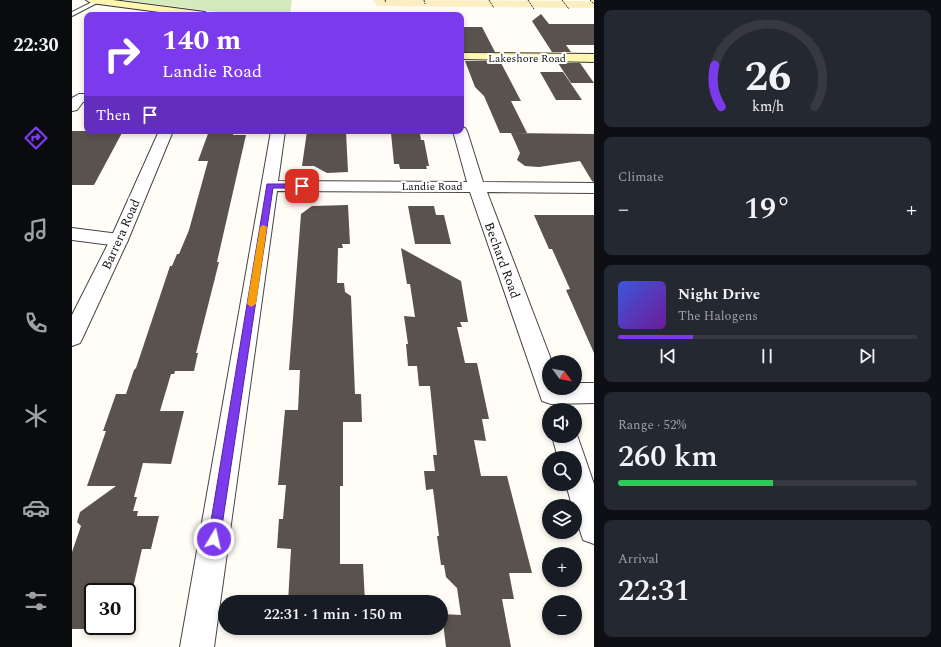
<!DOCTYPE html>
<html lang="en">
<head>
<meta charset="utf-8">
<style>
  :root { --surface:#171b24; --page:#242831; --text:#f1f3f6; --muted:#9ea1a6; --line:#363941; --accent:#7c3aed }
  body { margin:0; font-family:Spectral,serif; background:var(--page); color:var(--text); height:100vh; display:flex; flex-direction:column; font-size:15px; white-space:nowrap }
  * { box-sizing:border-box; margin:0 }
  p { font-size:13px; color:var(--muted) }
  .icon { flex:none; width:22px; height:22px; fill:none; stroke:currentColor; stroke-width:2; stroke-linecap:round; stroke-linejoin:round }
  .map { position:relative; flex:1; overflow:hidden }
  .sheet { display:flex; flex-direction:column; gap:10px; padding:10px; background:#0d0f14; width:347px }
  .sheet>* { flex:none }
  .guide { position:absolute; left:12px; top:12px; width:380px; height:122px; border-radius:8px; box-shadow:0 2px 6px #0003; background:#7c3aed; color:#fff; overflow:hidden }
  .needle { width:26px; rotate:123deg }
  .buttons { position:absolute; left:470px; top:355px; display:grid; gap:8px }
  .buttons a { display:grid; place-items:center; width:40px; height:40px; border-radius:50%; background:var(--surface); box-shadow:0 2px 6px #0003; font-size:20px }
  .speed { position:absolute; left:12px; top:583px; display:flex; gap:8px; font-size:20px; font-weight:700; text-align:center }
  .speed>* { display:grid; place-content:center; width:52px; height:52px; border-radius:50%; background:var(--surface); box-shadow:0 2px 6px #0003; line-height:1 }
  .speed .limit { border:2px solid #111; border-radius:6px; background:#fff; color:#111 }
  .pin { position:absolute; display:grid; place-items:center; width:34px; height:34px; color:#fff; margin:-17px; border-radius:8px; box-shadow:0 2px 6px #0006 }
  .me { position:absolute; width:44px; margin:-22px; rotate:9deg; stroke-linejoin:round; filter:drop-shadow(0 0 3px #0008) }
  .turn { display:flex; align-items:center; gap:14px; height:84px; padding:0 12px; font-size:18px }
  .turn .icon { width:52px; height:52px; stroke-width:2.5 }
  .turn b { display:block; font-size:28px; line-height:34px }
  .then { display:flex; align-items:center; height:38px; padding:0 12px; background:#0003; gap:8px; font-size:15px }
  .big { font-size:30px; font-weight:600; line-height:1.1 }
  .sheet .tile { flex:1; display:flex; flex-direction:column; justify-content:center; gap:6px; min-width:0; padding:0 14px; border-radius:8px; background:var(--page) }
  .sheet .dial { align-items:center; gap:0 }
  .dial svg { height:104px; overflow:visible; fill:none; stroke:var(--line); stroke-width:7; stroke-linecap:round; text-anchor:middle }
  .dial text { fill:var(--text); stroke:none }
  .song { display:flex; align-items:center; gap:12px }
  .cover { width:48px; height:48px; border-radius:6px; background:linear-gradient(135deg,hsl(230 70% 55%),hsl(280 70% 35%)) }
  .played { height:4px; border-radius:2px; background:linear-gradient(90deg,var(--accent) 25%,var(--line) 25%) }
  .keys { display:flex; justify-content:space-around; direction:ltr }
  .heat { display:flex; justify-content:space-between; align-items:center; font-size:22px; direction:ltr }
  .charge { height:6px; border-radius:3px; background:linear-gradient(90deg,#34c759 52%,var(--line) 0) }
  .trip { position:absolute; left:146px; top:595px; width:230px; height:40px; border-radius:20px; background:var(--surface); box-shadow:0 2px 6px #0003; font-weight:600; line-height:40px; text-align:center }
  main { display:flex; flex:1; min-height:0 }
  .tab-bar { display:flex; flex-direction:column; width:72px; justify-content:space-around; align-items:center; background:#090b0e; color:var(--muted) }
  .tab-bar .icon { width:28px; height:28px }
  .tab-bar .selected { color:var(--accent) }
  .tab-bar b { font-size:18px; color:var(--text) }
  .map>svg:first-child { display:block }
  .green { fill:#d5ebbd }
  .sand { fill:#fbeec1 }
  .building { fill:#5a524d }
  .lines { fill:none; stroke-linecap:round; stroke-linejoin:round }
  .service-casing { stroke:#444; stroke-width:2 }
  .minor-casing { stroke:#444; stroke-width:2 }
  .tertiary-casing { stroke:#444; stroke-width:2 }
  .secondary-casing { stroke:#333; stroke-width:2 }
  .path { stroke:#333; stroke-width:1; stroke-dasharray:2 1; stroke-linecap:butt }
  .service { fill:#fff; fill-rule:evenodd }
  .minor { fill:#fff; fill-rule:evenodd }
  .tertiary { fill:#fff; fill-rule:evenodd }
  .secondary { fill:#fff6b0; fill-rule:evenodd }
  .route { fill:#7c3aed; stroke:#51269a }
  .slow { fill:#f59e0b }
  .labels { text-anchor:middle; stroke-width:4; stroke-linejoin:round; paint-order:stroke }
  .far-street-label { font-size:11px; fill:#111; stroke:#fff }
  .street-label { font-size:13px; fill:#111; stroke:#fff }
</style>
</head>
<body>
<main>
<nav class="tab-bar">
<b>22:30</b>
<svg class="icon selected" aria-label="directions" viewBox="0 0 24 24"><path d="M12 3l9 9-9 9-9-9zM9 14v-3h6M13 9l2 2-2 2"/></svg>
<svg class="icon" aria-label="music" viewBox="0 0 24 24"><path d="M9 18V5l10-2v13"/><circle cx="6" cy="18" r="3"/><circle cx="16" cy="16" r="3"/></svg>
<svg class="icon" aria-label="phone" viewBox="0 0 24 24"><path d="M5 4h4l2 5-3 2q2 4 5 5l2-3 5 2v4C11 20 4 13 5 4z"/></svg>
<svg class="icon" aria-label="climate" viewBox="0 0 24 24"><path d="M12 3v18M4 7l16 10M4 17L20 7"/></svg>
<svg class="icon" aria-label="car" viewBox="0 0 24 24"><path d="M5 17H2v-5l4-1 3-4h7l3 4 3 1v5h-3M9 17h6M6 11h13"/><circle cx="7" cy="17" r="2"/><circle cx="17" cy="17" r="2"/></svg>
<svg class="icon" aria-label="filters" viewBox="0 0 24 24"><path d="M4 7h16M4 17h16"/><circle cx="9" cy="7" r="2"/><circle cx="15" cy="17" r="2"/></svg>
</nav>
<div class="map">
<svg width="522" height="647" viewBox="0 0 522 647">
  <rect width="100%" height="100%" fill="#fffdf5"/>
  <polygon class="green" points="52,0 220,0 218,15 168,15"/>
  <polygon class="sand" points="301,0 522,1 522,8 305,6"/>
  <g class="building">
    <polygon points="469,14 477,24 522,24 522,45 494,45 499,52 480,52 460,21"/>
    <polygon points="389,27 410,27 423,52 389,52"/>
    <polygon points="393,61 428,61 449,101 439,101 455,133 428,133 412,96 403,87"/>
    <polygon points="486,63 508,63 522,83 499,83"/>
    <polygon points="468,72 491,72 510,100 484,100"/>
    <polygon points="0,131 51,131 22,185 0,185"/>
    <polygon points="137,131 162,131 161,135 174,135 145,262 147,262 124,353 126,353 122,371 103,371 102,374 99,374 88,411 112,411 99,464 71,463 62,497 65,497 61,511 66,511 65,516 87,516 79,549 70,549 60,592 21,592 21,629 0,629 0,552 9,526 5,522 8,512 44,486 15,486 34,431 31,431 44,394 54,394 62,370 64,368 98,266 100,266 105,254 107,254 117,230 136,161 126,161"/>
    <polygon points="235,131 274,131 276,172 255,173 242,166 230,166"/>
    <polygon points="319,133 348,134 349,140 352,140 357,166 354,166 355,169 328,169 327,164 322,164"/>
    <polygon points="439,133 522,134 522,182 520,181 508,161 467,167 453,166 445,160 448,153"/>
    <polygon points="276,205 278,244 270,244 271,248 266,248 265,283 272,283 273,292 279,296 283,394 289,394 290,422 271,422 271,486 268,486 268,564 291,564 293,602 216,602 219,549 205,548 207,519 211,519 214,485 206,485 213,410 226,410 228,370 217,370 229,214 240,206"/>
    <polygon points="336,206 362,206 364,215 372,215 379,244 343,244"/>
    <polygon points="462,215 522,215 522,353 494,290 498,289 480,249 477,249"/>
    <polygon points="329,248 389,281 396,322 388,322 390,327 385,327 393,363 405,363 417,419 410,419 414,441 402,440 409,476 435,476 460,573 437,573 442,599 430,599 439,647 374,647 370,614 389,615 385,588 374,577 372,565 369,565 365,536 367,536 361,489 354,490 352,471 363,471 361,455 365,455 358,386 347,386 345,366 336,366 334,344 336,344 332,316 343,317 338,284 335,284"/>
    <polygon points="231,628 294,628 294,632 235,633"/>
  </g>
  <g class="lines">
    <defs>
      <polygon id="service" points="24,0 29,1 0,16 0,12"/>
      <g id="minor">
        <polygon points="7,94 15,94 15,102 11,102 5,110 0,111 0,98"/>
        <polygon points="389,127 393,128 395,131 411,182 522,183 522,193 415,192 480,362 477,362 477,388 503,388 503,383 522,383 522,403 479,404 470,401 398,192 205,191 142,647 108,647 199,131 213,131 206,181 395,182 381,131 389,131"/>
        <polygon points="0,228 47,234 54,236 56,240 54,244 47,246 0,240"/>
        <polygon points="503,429 522,484 522,544 511,540 503,515 503,506 500,506 494,484 503,484 503,458 486,458 480,436 503,436"/>
      </g>
      <polygon id="tertiary" points="87,131 101,131 56,240 11,337 8,343 0,346 0,315 38,240"/>
      <g id="secondary">
        <polygon points="14,0 41,0 133,12 138,15 110,15 19,3"/>
        <polygon points="389,53 522,54 522,62 389,59"/>
      </g>
    </defs>
    <use href="#service" class="service-casing"/>
    <use href="#minor" class="minor-casing"/>
    <use href="#tertiary" class="tertiary-casing"/>
    <use href="#secondary" class="secondary-casing"/>
    <g class="path">
      <polyline points="313,0 314,3"/>
      <polyline points="352,0 353,4"/>
      <polyline points="417,0 422,8"/>
      <polyline points="456,0 462,9"/>
      <polyline points="490,0 497,9"/>
      <polyline points="518,0 522,4"/>
    </g>
    <use href="#service" class="service"/>
    <use href="#minor" class="minor"/>
    <use href="#tertiary" class="tertiary"/>
    <use href="#secondary" class="secondary"/>
  </g>
  <polygon class="route" points="195,184 230,184 233,186 230,188 201,188 148,539 146,544 142,546 137,544 136,539"/>
  <polygon class="slow" points="191,225 195,227 184,304 179,307 175,304 188,227"/>
  <g class="labels">
    <g class="far-street-label">
      <text x="455" y="62">Lakeshore Road</text>
      <text x="360" y="190">Landie Road</text>
    </g>
    <g class="street-label">
      <text transform="translate(48 234) rotate(-66)" y="5">Barrera Road</text>
      <text transform="translate(431 260) rotate(70)" y="5">Bechard Road</text>
    </g>
  </g>
</svg>
<div class="buttons">
<a><svg class="needle" viewBox="-14 -14 28 28"><path d="M0-13l5 13h-10z" fill="#e53935"/><path d="M0 13l5-13h-10z" fill="#9ea1a6"/></svg></a>
<a><svg class="icon" aria-label="sound" viewBox="0 0 24 24"><path d="M4 9h4l5-4v14l-5-4H4zM17 9q2 3 0 6"/></svg></a>
<a><svg class="icon" aria-label="search" viewBox="0 0 24 24"><circle cx="10" cy="10" r="6"/><path d="M15 15l6 6"/></svg></a>
<a><svg class="icon" aria-label="layers" viewBox="0 0 24 24"><path d="M12 4l9 5-9 5-9-5zM3 14l9 5 9-5"/></svg></a>
<a>+</a>
<a>−</a>
</div>
<div class="speed"><div class="limit">30</div></div>
<div class="pin" style="left:230px;top:186px;background:#d93025"><svg class="icon" aria-label="arrive" viewBox="0 0 24 24"><path d="M6 21V4h12l-3 4 3 4H6"/></svg></div>
<svg class="me" style="left:142px;top:539px" viewBox="-20 -20 40 40"><circle r="17" fill="#7c3aed" stroke="#fff" stroke-width="3"/><path d="M0-11L8 9 0 5-8 9z" fill="#fff"/></svg>
<div class="trip">22:31 · 1 min · 150 m</div>
<div class="guide">
<div class="turn"><svg class="icon" aria-label="right" viewBox="0 0 24 24"><path d="M7 20v-9h11M14 6l5 5-5 5"/></svg><div><b>140 m</b>Landie Road</div></div>
<div class="then">Then<svg class="icon" aria-label="arrive" viewBox="0 0 24 24"><path d="M6 21V4h12l-3 4 3 4H6"/></svg></div>
</div>
</div>
<section class="sheet">
<div class="tile dial"><svg viewBox="0 0 100 80">
<path d="M14 69A42 42 0 1 1 86 69"/>
<path d="M14 69A42 42 0 0 1 9 37" stroke="#7c3aed"/>
<text x="50" y="56" font-size="32" font-weight="700">26</text>
<text x="50" y="72" font-size="11">km/h</text>
</svg></div>
<div class="tile"><p>Climate</p>
<div class="heat"><a>−</a><b class="big">19°</b><a>+</a></div>
</div>
<div class="tile">
<div class="song"><i class="cover"></i><div><b>Night Drive</b><p>The Halogens</p></div></div>
<div class="played"></div>
<div class="keys"><svg class="icon" aria-label="previous" viewBox="0 0 24 24"><path d="M18 5L8 12l10 7zM5 5v14"/></svg><svg class="icon" aria-label="pause" viewBox="0 0 24 24"><path d="M8 5v14M16 5v14"/></svg><svg class="icon" aria-label="next" viewBox="0 0 24 24"><path d="M6 5l10 7-10 7zM19 5v14"/></svg></div>
</div>
<div class="tile"><p>Range · 52%</p><b class="big">260 km</b><div class="charge"></div></div>
<div class="tile"><p>Arrival</p><b class="big">22:31</b></div>
</section>
</main>
</body>
</html>
